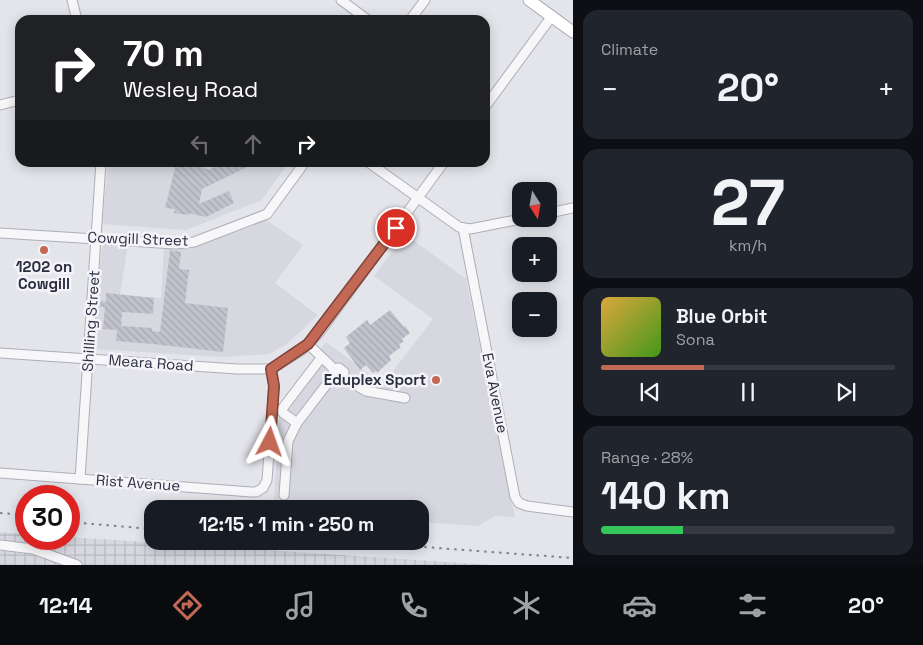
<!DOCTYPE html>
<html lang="en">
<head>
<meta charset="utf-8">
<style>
  :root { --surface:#171b24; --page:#20242c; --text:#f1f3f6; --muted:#9ea1a6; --line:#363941; --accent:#c36855 }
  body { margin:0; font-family:"Space Grotesk",sans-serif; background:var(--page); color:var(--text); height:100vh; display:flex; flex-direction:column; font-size:19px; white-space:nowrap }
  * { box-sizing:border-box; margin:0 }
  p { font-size:16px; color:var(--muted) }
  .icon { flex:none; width:28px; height:28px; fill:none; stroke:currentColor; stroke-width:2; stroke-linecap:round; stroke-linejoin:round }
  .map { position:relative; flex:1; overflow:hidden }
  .details { display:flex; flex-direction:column; gap:10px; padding:10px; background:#0d0f14; width:350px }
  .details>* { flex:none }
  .banner { position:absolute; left:15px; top:15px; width:475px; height:152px; border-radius:15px; box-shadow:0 2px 12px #0003; background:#202124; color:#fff; overflow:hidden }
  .needle { width:32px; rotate:169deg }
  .buttons { position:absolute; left:512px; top:182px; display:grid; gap:10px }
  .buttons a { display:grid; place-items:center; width:45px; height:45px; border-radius:10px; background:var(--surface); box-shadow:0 2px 12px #0003; font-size:25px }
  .speed { position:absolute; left:15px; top:485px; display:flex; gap:10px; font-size:25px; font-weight:700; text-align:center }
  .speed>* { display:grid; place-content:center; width:65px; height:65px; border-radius:50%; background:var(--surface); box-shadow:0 2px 12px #0003; line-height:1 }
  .speed .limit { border:8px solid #d22; background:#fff; color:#111 }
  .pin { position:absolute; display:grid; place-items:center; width:42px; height:42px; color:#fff; margin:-21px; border:2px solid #fff; border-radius:50%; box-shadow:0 1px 5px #0007 }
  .me { position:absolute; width:55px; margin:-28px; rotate:4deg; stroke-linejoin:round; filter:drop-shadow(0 0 4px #0008) }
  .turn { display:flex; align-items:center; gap:18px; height:105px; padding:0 25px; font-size:22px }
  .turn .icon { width:65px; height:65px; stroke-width:2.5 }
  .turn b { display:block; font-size:35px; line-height:42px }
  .lanes { display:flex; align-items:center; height:48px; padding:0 25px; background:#0003; justify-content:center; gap:25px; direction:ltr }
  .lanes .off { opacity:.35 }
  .big { font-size:38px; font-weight:600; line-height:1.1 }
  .details .widget { flex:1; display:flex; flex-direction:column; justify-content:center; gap:8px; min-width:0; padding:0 18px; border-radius:15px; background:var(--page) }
  .details .dial { align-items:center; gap:0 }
  .dial b { font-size:65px; line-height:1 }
  .song { display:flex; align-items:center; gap:15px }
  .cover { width:60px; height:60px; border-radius:8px; background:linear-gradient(135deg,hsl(40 70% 55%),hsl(100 70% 35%)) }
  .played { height:5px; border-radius:2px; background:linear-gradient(90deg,var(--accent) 35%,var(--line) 35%) }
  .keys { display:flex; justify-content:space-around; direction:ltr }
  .heat { display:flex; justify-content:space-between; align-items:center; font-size:28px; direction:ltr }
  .charge { height:8px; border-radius:4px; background:linear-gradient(90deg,#34c759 28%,var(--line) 0) }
  .trip { position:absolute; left:144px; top:500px; width:285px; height:50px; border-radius:15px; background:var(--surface); box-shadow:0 2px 12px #0003; font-weight:600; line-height:50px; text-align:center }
  .menu { display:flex; height:80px; justify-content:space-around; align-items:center; background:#090b0e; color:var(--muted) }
  .menu .icon { width:35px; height:35px }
  .menu .selected { color:var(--accent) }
  .menu b { font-size:22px; color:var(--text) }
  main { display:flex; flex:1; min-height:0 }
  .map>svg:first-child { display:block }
  .built { fill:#d6d7df }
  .industrial { fill:url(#industrial-grid) }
  .building { fill:url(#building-back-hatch) }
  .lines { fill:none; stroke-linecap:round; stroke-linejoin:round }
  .minor-casing { stroke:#adaeb8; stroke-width:11 }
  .major-casing { stroke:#a4a6b5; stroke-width:13 }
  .minor { stroke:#f7f7f9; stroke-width:9 }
  .major { stroke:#fff; stroke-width:11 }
  .rail { stroke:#7f8093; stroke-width:2; stroke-dasharray:2.5 5; stroke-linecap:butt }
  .route-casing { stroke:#7f4437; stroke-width:12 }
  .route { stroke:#c36855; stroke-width:9 }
  .poi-dot { fill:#c36855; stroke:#f4f4f8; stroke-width:2 }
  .labels { text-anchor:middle; stroke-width:5; stroke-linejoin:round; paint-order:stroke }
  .street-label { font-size:15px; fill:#2d2e42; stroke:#f4f4f8 }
  .poi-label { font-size:15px; font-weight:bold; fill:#2d2e42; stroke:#f4f4f8 }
</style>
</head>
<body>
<main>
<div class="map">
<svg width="573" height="565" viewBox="0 0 573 565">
  <defs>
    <pattern id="industrial-grid" width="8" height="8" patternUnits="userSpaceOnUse" patternTransform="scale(1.25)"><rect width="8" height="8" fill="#d6d7df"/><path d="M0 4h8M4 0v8" fill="none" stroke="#b8b9c1"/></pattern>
    <pattern id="building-back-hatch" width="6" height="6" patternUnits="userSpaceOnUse" patternTransform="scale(1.25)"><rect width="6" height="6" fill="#c2c2cd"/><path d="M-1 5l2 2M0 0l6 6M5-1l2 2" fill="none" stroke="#a7a7b1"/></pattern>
  </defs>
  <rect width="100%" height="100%" fill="#e4e5eb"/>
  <g class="built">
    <polygon points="108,163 288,163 262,200 186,230 102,224"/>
    <polygon points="265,219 303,245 275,283 318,315 287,344 269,354 223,357 93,349 96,295 103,242 128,244 120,295 161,298 164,246 188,247"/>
    <polygon points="409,237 466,279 515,517 495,516 478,526 420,522 420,509 308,509 297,502 274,500 280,404 326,342 383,384 433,319 374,276 403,238"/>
  </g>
  <polygon class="industrial" points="0,532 26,534 26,539 69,539 69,537 492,565 0,565"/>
  <g class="building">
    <polygon points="179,162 199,163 198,166 209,170 224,162 257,162 202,189 199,204 229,191 234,203 206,217 188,213 189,215 174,213 175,209 165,208 176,164 179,165"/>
    <polygon points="170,250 181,252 179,269 189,270 185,303 228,308 223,352 153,344 116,341 117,330 103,329 105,307 100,307 101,301 106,302 106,293 154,298 153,314 122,312 121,326 152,328 152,331 160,332"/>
    <polygon points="390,310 404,327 405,326 410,333 402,339 404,341 399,345 401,347 389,356 391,360 377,373 376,371 373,373 366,365 360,370 344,348 350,343 346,337 367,320 370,325"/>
  </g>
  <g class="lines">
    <defs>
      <g id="minor">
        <polyline points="72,0 77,20"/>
        <polyline points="341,0 368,20"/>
        <polyline points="410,20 425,0"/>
        <polyline points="0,105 20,100"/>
        <polyline points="485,107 552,16"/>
        <polyline points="368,162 459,227 470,229 521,219"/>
        <polyline points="549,213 573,208"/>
        <polyline points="463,228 515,497 519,503 527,506 573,512"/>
        <polyline points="0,233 176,244 194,242 267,214 305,162"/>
        <polyline points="308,344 334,369 339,368 344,372 342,377 339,379 334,377 333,374 334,369"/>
        <polyline points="0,353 237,369 271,369"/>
        <polyline points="321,358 282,409 283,413 297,423 333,376"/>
        <polyline points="342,377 366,391 405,398"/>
        <polyline points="0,473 251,492 256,492 263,488 267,480 274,386 271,369 302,350 319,333 444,162"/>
        <polyline points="80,479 101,162"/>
        <polyline points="284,495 288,441 297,423"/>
        <polyline points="0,545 33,549 77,565"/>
      </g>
      <polyline id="major" points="529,0 573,32"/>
    </defs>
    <use href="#minor" class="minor-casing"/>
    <use href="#major" class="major-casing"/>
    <use href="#minor" class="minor"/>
    <use href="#major" class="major"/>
    <g class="rail">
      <polyline points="0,513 26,515"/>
      <polyline points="69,522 152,529"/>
      <polyline points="342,541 573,558"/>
    </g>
  </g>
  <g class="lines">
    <defs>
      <polyline id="route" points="270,442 274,386 271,369 308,344 396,228"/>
    </defs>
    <use href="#route" class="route-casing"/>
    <use href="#route" class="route"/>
  </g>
  <g class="poi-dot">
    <circle cx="44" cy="250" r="5"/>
    <circle cx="436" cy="380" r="5"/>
  </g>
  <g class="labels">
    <g class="street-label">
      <text transform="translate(138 239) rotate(2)" y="5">Cowgill Street</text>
      <text transform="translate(91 321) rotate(-86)" y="5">Shilling Street</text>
      <text transform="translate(151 363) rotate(4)" y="5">Meara Road</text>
      <text transform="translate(495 393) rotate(79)" y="5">Eva Avenue</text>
      <text transform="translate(138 483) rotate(4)" y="5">Rist Avenue</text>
    </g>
    <g class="poi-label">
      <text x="44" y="272">1202 on<tspan x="44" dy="17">Cowgill</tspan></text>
      <text x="426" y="385" text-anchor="end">Eduplex Sport</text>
    </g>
  </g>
</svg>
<div class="buttons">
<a><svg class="needle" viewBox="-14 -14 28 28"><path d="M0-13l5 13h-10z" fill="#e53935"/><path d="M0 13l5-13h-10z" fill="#9ea1a6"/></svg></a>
<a>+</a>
<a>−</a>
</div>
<div class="speed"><div class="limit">30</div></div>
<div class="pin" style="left:396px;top:228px;background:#d93025"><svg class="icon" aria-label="arrive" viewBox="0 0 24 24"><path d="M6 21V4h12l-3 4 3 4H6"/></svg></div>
<svg class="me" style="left:270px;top:442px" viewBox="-20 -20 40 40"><path d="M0-17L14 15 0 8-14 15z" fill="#c36855" stroke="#fff" stroke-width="4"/></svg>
<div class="trip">12:15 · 1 min · 250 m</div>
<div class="banner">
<div class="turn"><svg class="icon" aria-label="right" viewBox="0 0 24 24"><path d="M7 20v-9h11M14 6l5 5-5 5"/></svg><div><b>70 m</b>Wesley Road</div></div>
<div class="lanes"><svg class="icon off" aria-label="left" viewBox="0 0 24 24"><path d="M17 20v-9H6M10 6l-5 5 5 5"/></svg><svg class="icon off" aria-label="ahead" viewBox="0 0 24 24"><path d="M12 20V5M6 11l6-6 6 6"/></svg><svg class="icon" aria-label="right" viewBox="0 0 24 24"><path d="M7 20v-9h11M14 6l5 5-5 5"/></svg></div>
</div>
</div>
<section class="details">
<div class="widget"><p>Climate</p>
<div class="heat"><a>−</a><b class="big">20°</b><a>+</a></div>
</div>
<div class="widget dial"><b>27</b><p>km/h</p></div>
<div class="widget">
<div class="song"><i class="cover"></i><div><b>Blue Orbit</b><p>Sona</p></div></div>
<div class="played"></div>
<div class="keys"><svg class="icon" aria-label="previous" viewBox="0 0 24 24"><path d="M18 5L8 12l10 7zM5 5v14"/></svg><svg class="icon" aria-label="pause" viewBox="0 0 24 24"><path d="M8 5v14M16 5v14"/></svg><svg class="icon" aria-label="next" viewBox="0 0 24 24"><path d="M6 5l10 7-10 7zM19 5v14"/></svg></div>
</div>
<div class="widget"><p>Range · 28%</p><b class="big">140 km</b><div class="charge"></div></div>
</section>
</main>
<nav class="menu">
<b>12:14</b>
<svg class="icon selected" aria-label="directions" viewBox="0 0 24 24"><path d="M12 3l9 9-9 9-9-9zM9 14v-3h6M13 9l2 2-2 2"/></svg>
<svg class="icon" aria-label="music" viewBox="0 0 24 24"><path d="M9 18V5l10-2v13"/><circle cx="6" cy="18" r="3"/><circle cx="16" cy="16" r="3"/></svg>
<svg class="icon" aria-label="phone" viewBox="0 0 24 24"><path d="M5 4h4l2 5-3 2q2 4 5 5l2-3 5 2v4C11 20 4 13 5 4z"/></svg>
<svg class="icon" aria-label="climate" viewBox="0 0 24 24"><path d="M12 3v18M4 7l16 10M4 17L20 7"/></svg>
<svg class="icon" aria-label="car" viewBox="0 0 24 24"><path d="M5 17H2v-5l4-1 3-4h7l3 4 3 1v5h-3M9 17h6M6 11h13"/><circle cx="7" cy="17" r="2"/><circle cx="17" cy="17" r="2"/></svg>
<svg class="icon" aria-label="filters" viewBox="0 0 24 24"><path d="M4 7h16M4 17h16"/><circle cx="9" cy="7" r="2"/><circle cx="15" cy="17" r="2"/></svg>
<b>20°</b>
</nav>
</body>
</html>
